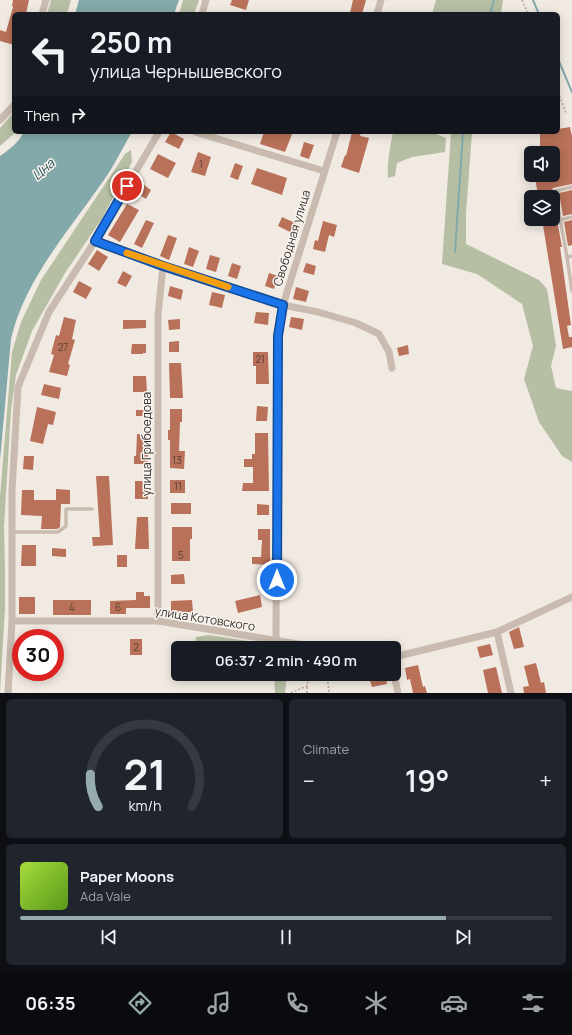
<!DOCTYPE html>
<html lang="en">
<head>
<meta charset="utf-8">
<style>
  :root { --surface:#171b24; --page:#20242c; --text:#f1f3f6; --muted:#9ea1a6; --line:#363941; --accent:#96abae }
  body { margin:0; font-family:Manrope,sans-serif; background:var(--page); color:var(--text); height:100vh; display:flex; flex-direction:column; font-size:15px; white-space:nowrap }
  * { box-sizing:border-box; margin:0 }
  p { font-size:13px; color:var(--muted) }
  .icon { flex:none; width:22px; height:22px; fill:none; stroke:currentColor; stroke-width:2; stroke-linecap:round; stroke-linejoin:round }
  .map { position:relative; height:693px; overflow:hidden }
  .sheet { display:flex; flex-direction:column; gap:6px; padding:6px; background:#0d0f14; flex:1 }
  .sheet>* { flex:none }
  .top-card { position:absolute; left:12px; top:12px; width:548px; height:122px; border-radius:6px; box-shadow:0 2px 10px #0003; background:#171b24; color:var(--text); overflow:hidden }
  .controls { position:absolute; left:524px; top:146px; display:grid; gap:8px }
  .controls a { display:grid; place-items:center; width:36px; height:36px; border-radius:6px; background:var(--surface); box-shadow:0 2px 10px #0003; font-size:20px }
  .speed { position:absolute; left:12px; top:629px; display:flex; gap:8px; font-size:20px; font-weight:700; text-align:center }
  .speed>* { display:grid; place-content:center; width:52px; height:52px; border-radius:50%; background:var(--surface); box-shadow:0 2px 10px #0003; line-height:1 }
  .speed .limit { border:6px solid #d22; background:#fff; color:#111 }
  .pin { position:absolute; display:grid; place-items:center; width:34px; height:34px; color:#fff; margin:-17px; border:2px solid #fff; border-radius:50%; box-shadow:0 1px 4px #0007 }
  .me { position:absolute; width:44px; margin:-22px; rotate:0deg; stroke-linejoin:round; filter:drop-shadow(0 0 3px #0008) }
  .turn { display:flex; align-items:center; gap:14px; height:84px; padding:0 12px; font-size:18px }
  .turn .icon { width:52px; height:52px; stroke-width:2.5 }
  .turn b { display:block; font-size:28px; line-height:34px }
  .then { display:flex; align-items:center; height:38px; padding:0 12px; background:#0003; gap:8px; font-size:15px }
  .big { font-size:30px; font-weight:600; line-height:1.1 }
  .sheet .widget { flex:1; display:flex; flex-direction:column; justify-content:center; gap:6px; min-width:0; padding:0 14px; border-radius:6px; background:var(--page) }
  .sheet .dial { align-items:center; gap:0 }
  .dial svg { height:104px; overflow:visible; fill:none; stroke:var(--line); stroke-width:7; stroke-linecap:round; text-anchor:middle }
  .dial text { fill:var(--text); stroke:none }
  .song { display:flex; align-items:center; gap:12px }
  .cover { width:48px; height:48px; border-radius:6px; background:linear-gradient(135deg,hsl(80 70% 55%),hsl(90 70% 35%)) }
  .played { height:4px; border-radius:2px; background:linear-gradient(90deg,var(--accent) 80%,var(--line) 80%) }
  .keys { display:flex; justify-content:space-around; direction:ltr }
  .heat { display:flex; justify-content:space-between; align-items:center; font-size:22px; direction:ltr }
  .sheet .tiles { flex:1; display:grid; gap:6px; grid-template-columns:1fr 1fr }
  .widget:last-child { grid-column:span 2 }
  .trip { position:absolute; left:171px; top:641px; width:230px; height:40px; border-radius:6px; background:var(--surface); box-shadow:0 2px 10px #0003; font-weight:600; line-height:40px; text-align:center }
  .tabs { display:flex; height:64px; justify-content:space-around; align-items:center; background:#090b0e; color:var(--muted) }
  .tabs .icon { width:28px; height:28px }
  .tabs .selected { color:var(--accent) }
  .tabs b { font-size:18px; color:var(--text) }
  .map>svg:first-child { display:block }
  .green { fill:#b6bfa3 }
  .water { fill:#84a9ab }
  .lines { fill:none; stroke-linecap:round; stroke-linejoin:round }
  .stream { stroke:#84a9ab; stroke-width:2 }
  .building { fill:#b97159 }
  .path { stroke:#b4a599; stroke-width:1.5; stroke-dasharray:2 2; stroke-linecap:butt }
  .service { stroke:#c9bbaf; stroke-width:3.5 }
  .minor { stroke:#c9bbaf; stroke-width:7 }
  .route-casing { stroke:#114b97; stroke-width:10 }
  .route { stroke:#1a73e8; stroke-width:7 }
  .slow { stroke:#f59e0b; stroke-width:7 }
  .labels { text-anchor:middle; stroke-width:3; stroke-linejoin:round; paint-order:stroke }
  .number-label { font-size:10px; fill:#584037 }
  .street-label { font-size:12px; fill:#38302c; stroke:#f9f4ef }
  .water-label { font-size:13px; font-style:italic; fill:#265256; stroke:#f9f4ef }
</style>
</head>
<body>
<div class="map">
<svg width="572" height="693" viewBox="0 0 572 693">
  <rect width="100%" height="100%" fill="#f1eae2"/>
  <g class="green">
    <polygon points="51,0 71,0 67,14 47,14"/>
    <polygon points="183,0 199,0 194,14 179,14"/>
    <polygon points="436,0 503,0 501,14 432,14"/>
    <polygon points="14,112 14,132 16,132 15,133 0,146 0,128"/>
    <path d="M393,132h38l15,6 -1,14 -33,5 -15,6 -2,13 -7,2c-1,-17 2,-30 5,-46z"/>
    <polygon points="451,132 472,132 466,214 466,244 539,280 547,289 556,346 551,366 556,388 572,391 572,462 562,456 539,422 524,379 533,346 522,304 477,274 442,264"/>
    <polygon points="131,150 132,162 101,220 65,273 32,331 16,375 11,410 4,527 5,570 5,608 0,693 0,496 12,352 21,322 41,280 125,154"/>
    <polygon points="209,635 248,641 282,648 195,648 196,637"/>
    <polygon points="274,674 287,674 285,693 275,693"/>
  </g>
  <g class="water">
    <polygon points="79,0 179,0 174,14 75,14"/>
    <path d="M24,132h108c-11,19 -20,38 -33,55 -33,47 -75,95 -88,152l-11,121v-304c10,-7 18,-13 24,-24z"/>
  </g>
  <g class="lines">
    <g class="stream">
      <polyline points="533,0 539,14"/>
      <polyline points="490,14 494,0"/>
      <polyline points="558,59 572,92"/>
      <polyline points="455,252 463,132"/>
    </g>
  </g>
  <g class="building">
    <polygon points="13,0 29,0 26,14 14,14 14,45 0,41 0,30 6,32 13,7 12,6"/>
    <polygon points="232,0 249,0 246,10 230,5"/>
    <polygon points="353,0 366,0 362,14 350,13"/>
    <polygon points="570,127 572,136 572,184 553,188 552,191 553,197 538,197 535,176 553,175 553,153 540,153 540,132 558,132 558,129"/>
    <polygon points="171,132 184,139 179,149 165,142"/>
    <polygon points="264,132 286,132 292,134 285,152 260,144"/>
    <polygon points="352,132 361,132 360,136 369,138 359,173 341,167 345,155 346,156"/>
    <polygon points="304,142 314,145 309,159 300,156"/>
    <polygon points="198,152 211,157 205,176 191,172"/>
    <polygon points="158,154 176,163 168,178 150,169"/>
    <polygon points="235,163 243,166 238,180 230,177"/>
    <polygon points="257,168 287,178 282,195 251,184"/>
    <polygon points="141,183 151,190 146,199 135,192"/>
    <polygon points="572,190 572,214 563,216 559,193"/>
    <polygon points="553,198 562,247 560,247 571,325 567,326 569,337 572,337 572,347 563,349 542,219 553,219"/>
    <polygon points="127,204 139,210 120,242 108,235"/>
    <polygon points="282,217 295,223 290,232 278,226"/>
    <polygon points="146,220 154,223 142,248 134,244"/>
    <polygon points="572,220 572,245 568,246 564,222"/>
    <polygon points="323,221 337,225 334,237 329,235 325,252 313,249 315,240 318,241"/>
    <polygon points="168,235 177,238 169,260 160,256"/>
    <polygon points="189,247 199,251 193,267 184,264"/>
    <polygon points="97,250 108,257 99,271 88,264"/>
    <polygon points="210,255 220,258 216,272 206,269"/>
    <polygon points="232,263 241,266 237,279 228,276"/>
    <polygon points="306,263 316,266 314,275 303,272"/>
    <polygon points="123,271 132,276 126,287 117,283"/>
    <polygon points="269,273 278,276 274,289 265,286"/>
    <polygon points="79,281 92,288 86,299 73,292"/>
    <polygon points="170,286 183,290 181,300 168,296"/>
    <polygon points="296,287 309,291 306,302 293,299"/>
    <polygon points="212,292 225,295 222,308 209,305"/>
    <polygon points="256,312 269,313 268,325 254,323"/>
    <polygon points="64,317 76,320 72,339 75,340 68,364 70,365 67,376 49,372 54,355 51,354 56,335 59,336"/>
    <polygon points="291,317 304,319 302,330 289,327"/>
    <polygon points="180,319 180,329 169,330 168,320"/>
    <polygon points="123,320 146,320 146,328 123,329"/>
    <polygon points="179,341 179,352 169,352 169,342"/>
    <polygon points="132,344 146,344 146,353 143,353 143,354 131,354"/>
    <polygon points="408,345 409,354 399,356 397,348"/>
    <polygon points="253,352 268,352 269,384 256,384 256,366 253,366"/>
    <polygon points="169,363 181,363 183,398 170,398"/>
    <polygon points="133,376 146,376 147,392 133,392"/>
    <polygon points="44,384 61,388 59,399 41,395"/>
    <polygon points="257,406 268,407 267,421 256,421"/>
    <polygon points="37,407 56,412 53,425 48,424 43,444 30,441"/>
    <polygon points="170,409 182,409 182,422 180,422 179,451 185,451 184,469 170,468 170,440 168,440 168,430 170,430"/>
    <rect x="136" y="410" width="13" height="6"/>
    <polygon points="255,433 268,433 269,491 242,491 243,483 253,483 253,467 244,467 244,459 252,459 252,454 255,454"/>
    <polygon points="137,434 147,434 148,464 134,464 134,456 136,456"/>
    <polygon points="24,456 34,456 33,470 23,469"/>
    <polygon points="96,476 109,476 113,545 93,546 92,537 100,537"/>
    <rect x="170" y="480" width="15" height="13"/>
    <rect x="135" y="481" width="13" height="18"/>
    <polygon points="56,489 70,490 70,504 61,504 60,527 57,529 41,529 42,516 21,515 22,490 34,490 34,500 56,500"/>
    <rect x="171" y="503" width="20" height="11"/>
    <polygon points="257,504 269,505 269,515 257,515"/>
    <polygon points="137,517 148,517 149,549 135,549"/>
    <polygon points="172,527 192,527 192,539 190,539 190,561 172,561"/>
    <polygon points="258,529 270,529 270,565 252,564 252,557 261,557 262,540 258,540"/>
    <polygon points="22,545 36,545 36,566 21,566"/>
    <polygon points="52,548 66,549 66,557 52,556"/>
    <rect x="117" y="555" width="10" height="12"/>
    <polygon points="184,574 185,584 171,584 171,575"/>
    <polygon points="136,592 144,592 144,596 150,596 150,608 126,608 126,614 110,614 110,601 136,600"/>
    <polygon points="260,595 262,607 238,613 235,601"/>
    <rect x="19" y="597" width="16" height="17"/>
    <rect x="53" y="600" width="38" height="15"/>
    <polygon points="192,600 193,612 171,612 171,601"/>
    <polygon points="519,627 524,647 514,649 509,632"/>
    <rect x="130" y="639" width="12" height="16"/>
    <polygon points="490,644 493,655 480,658 477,647"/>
    <polygon points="536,663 541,683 544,682 546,693 524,693 523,687 529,686 524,666"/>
    <polygon points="418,665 423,687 425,686 427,693 413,693 410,679 407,680 405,668"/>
    <polygon points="496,667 502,693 488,693 483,670"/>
    <polygon points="368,674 385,674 387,684 372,687"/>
  </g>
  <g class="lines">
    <g class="path">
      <polyline points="522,0 528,14"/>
      <polyline points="558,92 566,113"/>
      <polyline points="327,674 329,693"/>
      <polyline points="291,693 307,686 309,674"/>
      <polyline points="307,693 307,686"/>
    </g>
    <g class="service">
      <polyline points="560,220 572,217"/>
      <polyline points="572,256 567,257 572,291"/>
      <polyline points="567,257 555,191 572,187"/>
      <polyline points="12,532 58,532 66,526 66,509 92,509"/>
    </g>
    <g class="minor">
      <polyline points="42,14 46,0"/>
      <polyline points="202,14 206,0"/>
      <polyline points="377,14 381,0"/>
      <polyline points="0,120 14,105"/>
      <polyline points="195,132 324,171"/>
      <polyline points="95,241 163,266 283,305 318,312 356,323 379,334 389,352 392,368"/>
      <polyline points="12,621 158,621 322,648"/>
      <polyline points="158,621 158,315 163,266"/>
      <polyline points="497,632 511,693"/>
      <polyline points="276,641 277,336 283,305 337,132"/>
      <polyline points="394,657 497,632 572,597"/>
      <polyline points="394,674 398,693"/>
      <polyline points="8,693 12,621 12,491 18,387 49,312 95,241 159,132"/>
    </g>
  </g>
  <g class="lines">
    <defs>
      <polyline id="route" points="127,186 95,241 163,266 283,305 278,336 277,580"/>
    </defs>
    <use href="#route" class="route-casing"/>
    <use href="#route" class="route"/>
    <polyline class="slow" points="127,253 228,287"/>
  </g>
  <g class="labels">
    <g class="number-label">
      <text x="201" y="168">1</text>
      <text x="63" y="351">27</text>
      <text x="260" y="363">21</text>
      <text x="177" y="464">13</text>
      <text x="178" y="490">11</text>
      <text x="181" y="559">5</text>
      <text x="72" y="611">4</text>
      <text x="118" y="611">6</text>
      <text x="136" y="651">2</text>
    </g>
    <g class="street-label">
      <text transform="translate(292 238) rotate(-73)" y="4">Свободная улица</text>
      <text transform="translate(147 444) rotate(-90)" y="4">улица Грибоедова</text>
      <text transform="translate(205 619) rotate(9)" y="4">улица Котовского</text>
    </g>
    <g class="water-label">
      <text transform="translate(43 169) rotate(-41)" y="5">Цна</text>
    </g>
  </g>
</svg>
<div class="controls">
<a><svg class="icon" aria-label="sound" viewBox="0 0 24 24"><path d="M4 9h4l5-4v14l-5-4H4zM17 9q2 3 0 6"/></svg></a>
<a><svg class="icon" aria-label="layers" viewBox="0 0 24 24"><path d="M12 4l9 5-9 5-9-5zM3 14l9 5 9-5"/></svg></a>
</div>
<div class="speed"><div class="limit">30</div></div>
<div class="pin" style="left:127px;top:186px;background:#d93025"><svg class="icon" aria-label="arrive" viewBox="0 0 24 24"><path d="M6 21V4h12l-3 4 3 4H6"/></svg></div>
<svg class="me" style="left:277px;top:580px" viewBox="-20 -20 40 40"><circle r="17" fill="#1a73e8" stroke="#fff" stroke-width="3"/><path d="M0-11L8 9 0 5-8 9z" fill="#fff"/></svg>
<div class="trip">06:37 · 2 min · 490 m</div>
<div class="top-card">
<div class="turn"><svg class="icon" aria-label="left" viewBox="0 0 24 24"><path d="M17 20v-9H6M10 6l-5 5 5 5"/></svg><div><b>250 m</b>улица Чернышевского</div></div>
<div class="then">Then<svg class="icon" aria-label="right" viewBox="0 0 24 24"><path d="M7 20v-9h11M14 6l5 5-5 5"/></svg></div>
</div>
</div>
<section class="sheet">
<div class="tiles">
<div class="widget dial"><svg viewBox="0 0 100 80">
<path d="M14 69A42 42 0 1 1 86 69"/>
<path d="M14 69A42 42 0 0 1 8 44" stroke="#96abae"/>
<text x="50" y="56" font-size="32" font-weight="700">21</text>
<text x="50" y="72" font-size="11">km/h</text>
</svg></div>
<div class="widget"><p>Climate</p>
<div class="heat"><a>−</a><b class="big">19°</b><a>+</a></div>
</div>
<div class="widget">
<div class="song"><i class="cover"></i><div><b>Paper Moons</b><p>Ada Vale</p></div></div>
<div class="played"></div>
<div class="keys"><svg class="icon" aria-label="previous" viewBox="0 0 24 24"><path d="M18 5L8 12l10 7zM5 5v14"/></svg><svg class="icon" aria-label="pause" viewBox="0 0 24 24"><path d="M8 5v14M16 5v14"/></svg><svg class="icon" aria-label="next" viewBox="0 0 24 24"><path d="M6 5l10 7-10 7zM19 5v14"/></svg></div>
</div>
</div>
</section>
<nav class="tabs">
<b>06:35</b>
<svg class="icon selected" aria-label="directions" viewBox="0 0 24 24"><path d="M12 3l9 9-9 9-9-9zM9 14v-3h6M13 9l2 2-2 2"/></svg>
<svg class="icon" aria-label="music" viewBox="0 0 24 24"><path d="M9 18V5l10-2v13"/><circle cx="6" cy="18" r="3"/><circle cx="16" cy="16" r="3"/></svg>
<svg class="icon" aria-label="phone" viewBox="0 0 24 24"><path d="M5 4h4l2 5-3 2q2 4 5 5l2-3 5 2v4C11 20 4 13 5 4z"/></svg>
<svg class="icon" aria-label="climate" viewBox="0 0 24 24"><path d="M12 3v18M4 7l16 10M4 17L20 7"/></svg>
<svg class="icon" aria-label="car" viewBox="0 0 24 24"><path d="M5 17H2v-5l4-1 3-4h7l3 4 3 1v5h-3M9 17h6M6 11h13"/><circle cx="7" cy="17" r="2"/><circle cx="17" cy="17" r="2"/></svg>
<svg class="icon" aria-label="filters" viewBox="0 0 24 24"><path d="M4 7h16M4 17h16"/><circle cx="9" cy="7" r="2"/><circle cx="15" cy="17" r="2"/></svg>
</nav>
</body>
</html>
